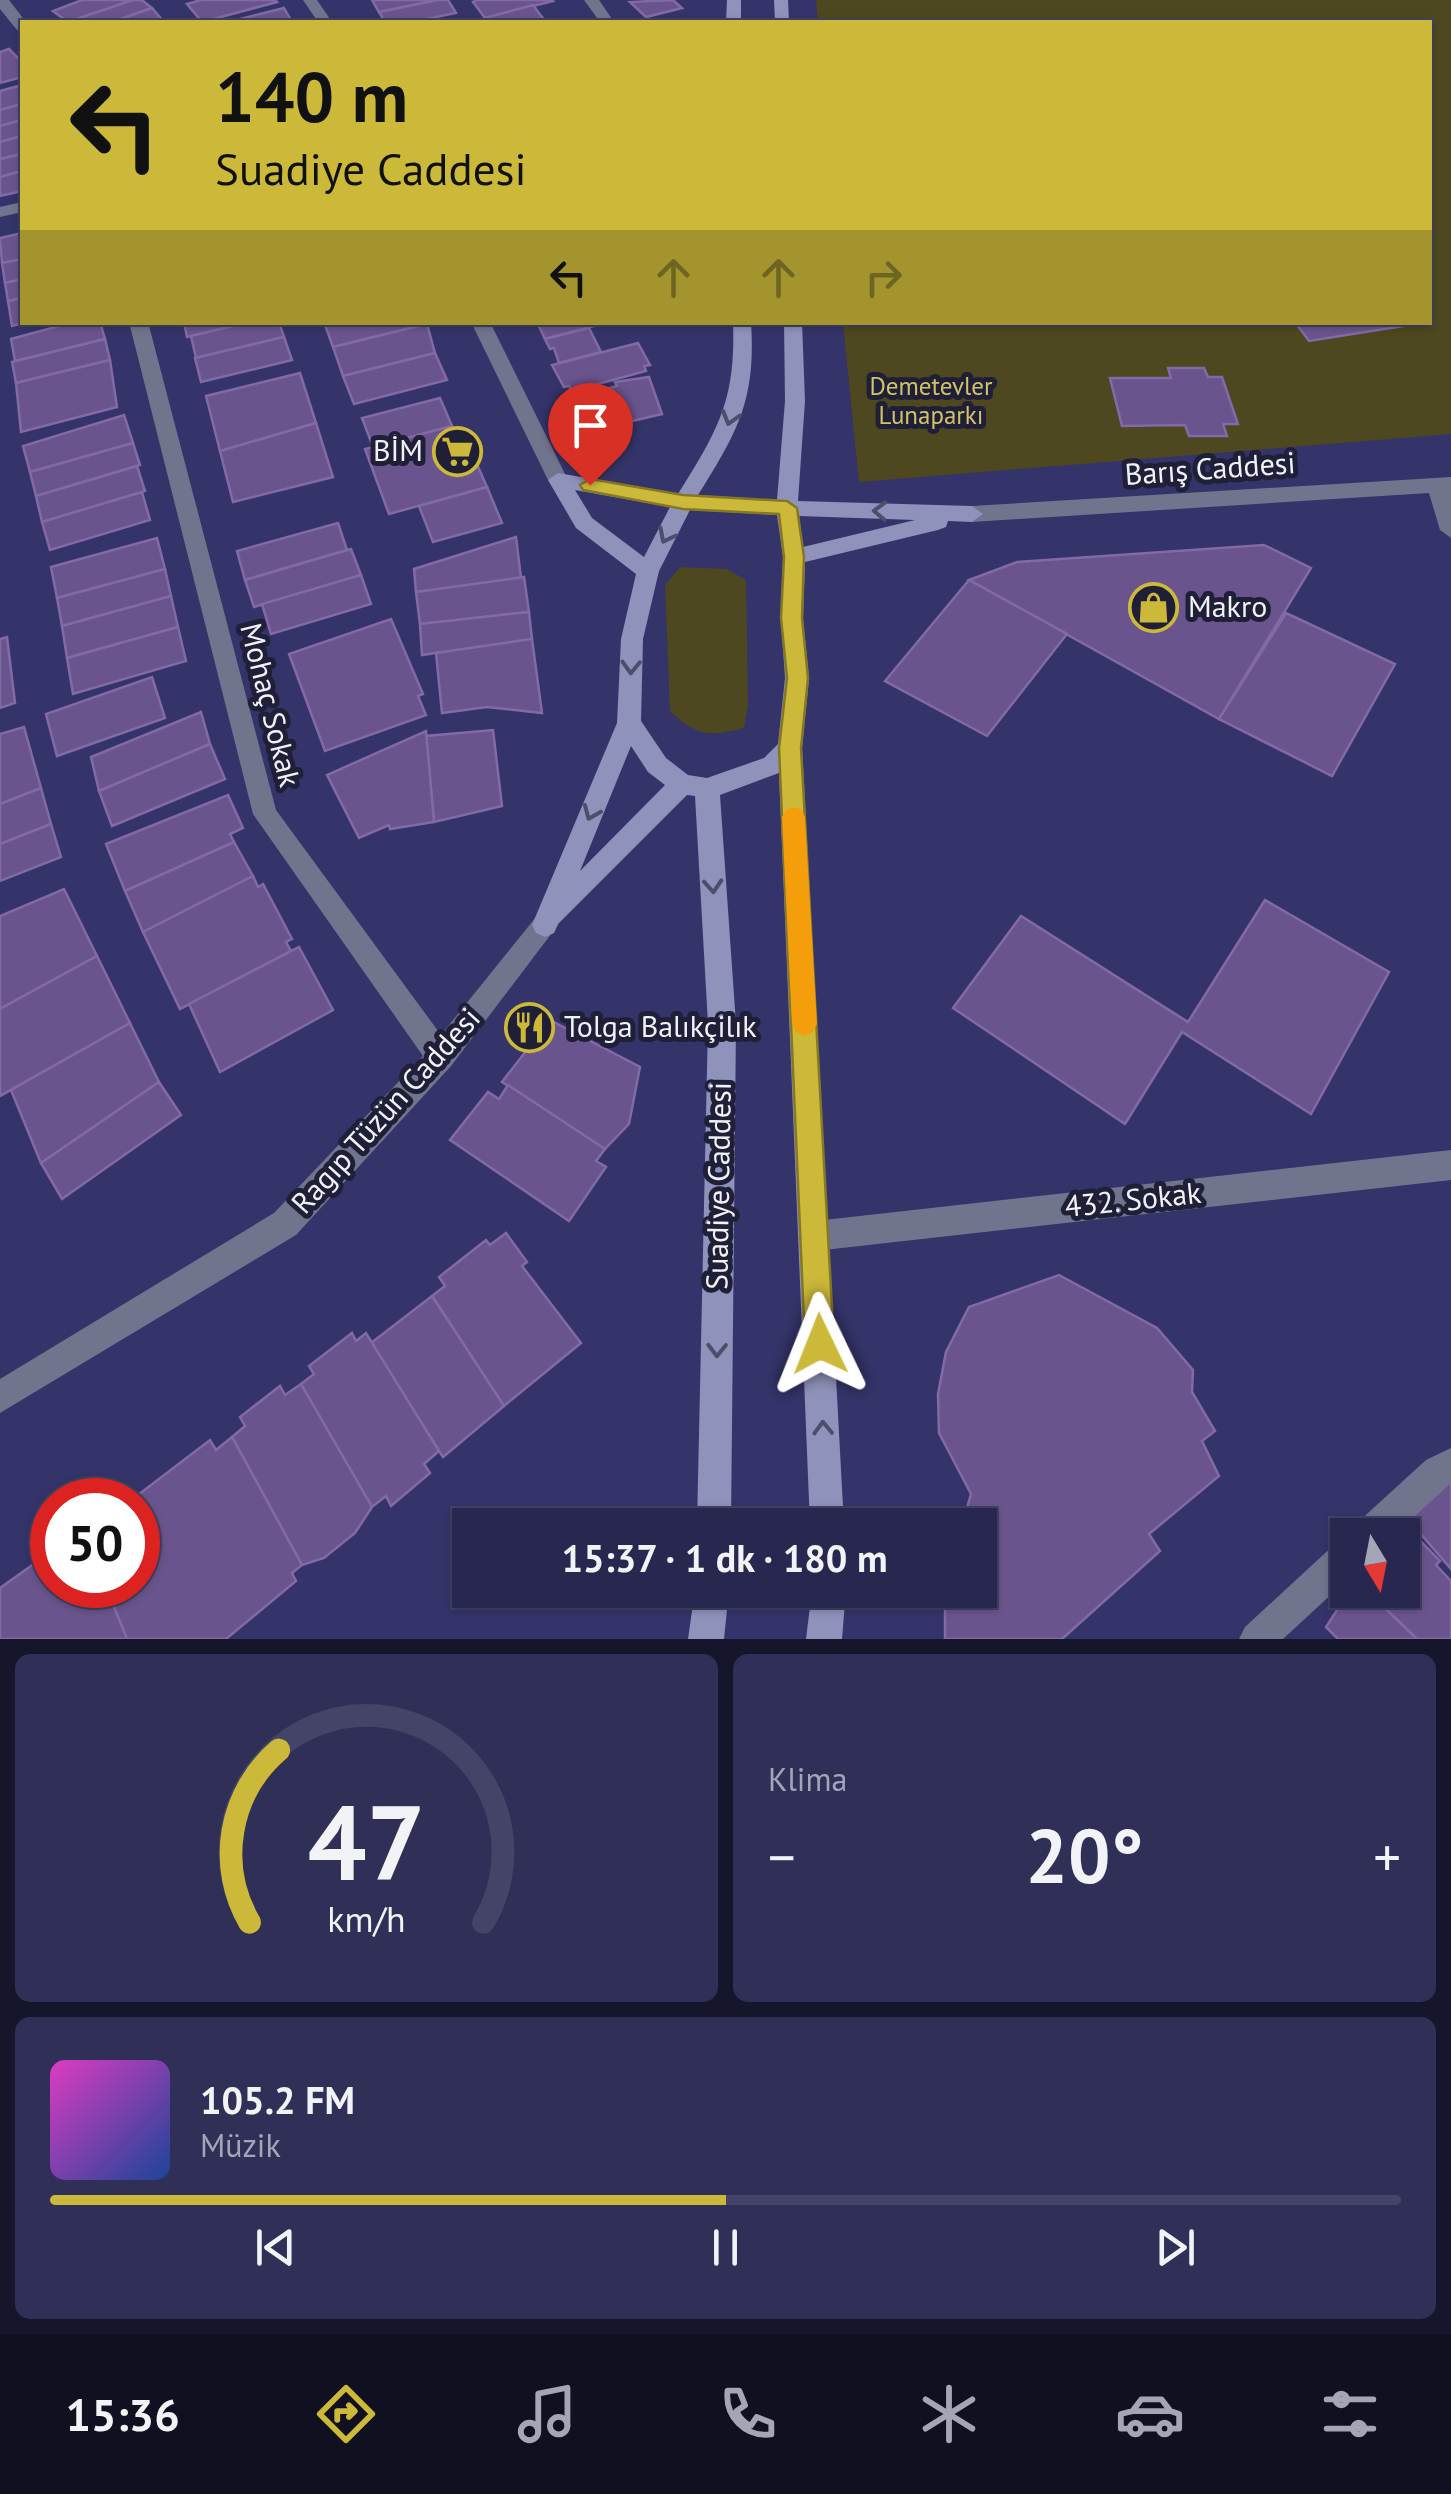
<!DOCTYPE html>
<html lang="tr">
<head>
<meta charset="utf-8">
<style>
  :root { --surface:#272750; --page:#2f2f57; --text:#f1f3f6; --muted:#a4a5b7; --line:#434467; --accent:#ccb939 }
  body { margin:0; font-family:"PT Sans",sans-serif; background:var(--page); color:var(--text); height:100vh; display:flex; flex-direction:column; font-size:38px; white-space:nowrap }
  * { box-sizing:border-box; margin:0 }
  p { font-size:32px; color:var(--muted) }
  .icon { flex:none; width:55px; height:55px; fill:none; stroke:currentColor; stroke-width:2; stroke-linecap:round; stroke-linejoin:round }
  .map { position:relative; height:1639px; overflow:hidden }
  .sheet { display:flex; flex-direction:column; gap:15px; padding:15px; background:#15152c; flex:1 }
  .sheet>* { flex:none }
  .guide { position:absolute; left:20px; top:20px; width:1412px; height:305px; border-radius:0px; box-shadow:0 2px 8px #0004,0 0 0 2px var(--line); background:#ccb939; color:#111; overflow:hidden }
  .needle { width:65px; rotate:170deg }
  .buttons { position:absolute; left:1330px; top:1518px; display:grid; gap:20px }
  .buttons a { display:grid; place-items:center; width:90px; height:90px; border-radius:0px; background:var(--surface); box-shadow:0 2px 8px #0004,0 0 0 2px var(--line); font-size:50px }
  .speed { position:absolute; left:30px; top:1478px; display:flex; gap:20px; font-size:50px; font-weight:700; text-align:center }
  .speed>* { display:grid; place-content:center; width:130px; height:130px; border-radius:50%; background:var(--surface); box-shadow:0 2px 8px #0004,0 0 0 2px var(--line); line-height:1 }
  .speed .limit { border:15px solid #d22; background:#fff; color:#111 }
  .pin { position:absolute; display:grid; place-items:center; width:85px; height:85px; color:#fff; margin:-102px -42px; border-radius:50% 50% 50% 0; rotate:-45deg; box-shadow:0 0 10px #0007 }
  .pin .icon { rotate:45deg }
  .me { position:absolute; width:110px; margin:-55px; rotate:358deg; stroke-linejoin:round; filter:drop-shadow(0 0 8px #0008) }
  .turn { display:flex; align-items:center; gap:35px; height:210px; padding:0 30px; font-size:45px }
  .turn .icon { width:130px; height:130px; stroke-width:2.5 }
  .turn b { display:block; font-size:70px; line-height:85px }
  .lanes { display:flex; align-items:center; height:95px; padding:0 30px; background:#0003; justify-content:center; gap:50px; direction:ltr }
  .lanes .off { opacity:.35 }
  .big { font-size:75px; font-weight:800; line-height:1.1 }
  .sheet .widget { flex:1; display:flex; flex-direction:column; justify-content:center; gap:15px; min-width:0; padding:0 35px; border-radius:15px; background:var(--page) }
  .sheet .dial { align-items:center; gap:0 }
  .dial svg { height:260px; overflow:visible; fill:none; stroke:var(--line); stroke-width:7; stroke-linecap:round; text-anchor:middle }
  .dial text { fill:var(--text); stroke:none }
  .song { display:flex; align-items:center; gap:30px }
  .cover { width:120px; height:120px; border-radius:15px; background:linear-gradient(135deg,hsl(310 70% 55%),hsl(220 70% 35%)) }
  .played { height:10px; border-radius:5px; background:linear-gradient(90deg,var(--accent) 50%,var(--line) 50%) }
  .keys { display:flex; justify-content:space-around; direction:ltr }
  .heat { display:flex; justify-content:space-between; align-items:center; font-size:55px; direction:ltr }
  .sheet .tiles { flex:1; display:grid; gap:15px; grid-template-columns:1fr 1fr }
  .widget:last-child { grid-column:span 2 }
  .trip { position:absolute; left:452px; top:1508px; width:545px; height:100px; border-radius:0px; background:var(--surface); box-shadow:0 2px 8px #0004,0 0 0 2px var(--line); font-weight:800; line-height:100px; text-align:center }
  .tab-bar { display:flex; height:160px; justify-content:space-around; align-items:center; background:#101020; color:var(--muted) }
  .tab-bar .icon { width:70px; height:70px }
  .tab-bar .on { color:var(--accent) }
  .tab-bar b { font-size:45px; color:var(--text) }
  .map>svg:first-child { display:block }
  .green { fill:#4e4820 }
  .building { fill:#6a548d; stroke:#816aa6; stroke-width:2.5 }
  .lines { fill:none; stroke-linecap:round; stroke-linejoin:round }
  .minor { fill:#71748d; fill-rule:evenodd }
  .tertiary { fill:#71748d; fill-rule:evenodd }
  .secondary { fill:#8f92ba; fill-rule:evenodd }
  .oneway { stroke:#4c4e6c }
  .route { fill:#ccb939; stroke:#857825; stroke-width:2.5 }
  .slow { fill:#f59e0b }
  .labels { text-anchor:middle; stroke-width:10; stroke-linejoin:round; paint-order:stroke }
  .far-park-label { font-size:25px; fill:#d2c466; stroke:#1f2038 }
  .poi-label { font-size:30px; fill:#f1f2f9; stroke:#1f2038; text-anchor:start }
  .street-label { font-size:30px; fill:#f1f2f9; stroke:#1f2038 }
</style>
</head>
<body>
<div class="map">
<svg width="1451" height="1639" viewBox="0 0 1451 1639">
  <rect width="100%" height="100%" fill="#34346a"/>
  <g class="green">
    <polygon points="816,0 1451,0 1451,434 859,482 843,323 1430,322 1430,22 818,22"/>
    <path d="M680,567l46,2 20,11 2,124 -4,24c-35,9 -48,8 -74,-17l-5,-126z"/>
  </g>
  <g class="building">
    <polygon points="82,0 133,0 68,22 53,11"/>
    <polygon points="133,0 142,0 152,8 112,22 68,22"/>
    <polygon points="201,0 275,0 277,2 202,22 187,4"/>
    <polygon points="372,0 438,0 379,12"/>
    <polygon points="438,0 448,0 456,13 412,22 385,22 379,12"/>
    <polygon points="477,0 552,0 553,1 485,18 473,2"/>
    <polygon points="673,0 682,8 646,17 630,2"/>
    <polygon points="533,5 545,21 489,22 485,18"/>
    <polygon points="152,8 164,22 112,22"/>
    <polygon points="284,8 292,22 228,22"/>
    <polygon points="9,49 22,62 22,77 0,83 0,52"/>
    <polygon points="22,85 22,104 0,110 0,91"/>
    <polygon points="22,104 22,120 0,126 0,110"/>
    <polygon points="22,120 22,136 0,142 0,126"/>
    <polygon points="22,136 22,154 0,159 0,142"/>
    <polygon points="22,154 22,171 0,177 0,159"/>
    <polygon points="22,171 22,191 0,196 0,177"/>
    <polygon points="22,233 22,259 2,263 0,238"/>
    <polygon points="22,259 22,279 5,283 2,263"/>
    <polygon points="22,279 22,298 8,301 5,283"/>
    <polygon points="22,298 22,322 26,322 12,326 8,301"/>
    <polygon points="74,322 100,322 105,339 15,361 11,339"/>
    <polygon points="184,322 250,322 187,337"/>
    <polygon points="250,322 279,322 284,337 196,358 191,336"/>
    <polygon points="324,322 426,322 427,324 333,347"/>
    <polygon points="537,322 592,322 594,326 545,339"/>
    <polygon points="1295,322 1400,322 1403,326 1309,341"/>
    <polygon points="427,324 435,353 343,376 333,347"/>
    <polygon points="589,328 601,352 559,363 554,348 550,349 545,339"/>
    <polygon points="284,337 292,360 201,382 195,358"/>
    <polygon points="105,339 110,360 16,383 12,362"/>
    <polygon points="638,343 650,365 644,366 646,371 572,391 569,386 564,387 552,365"/>
    <polygon points="435,353 447,380 354,404 343,376"/>
    <polygon points="110,360 117,407 21,432 16,383"/>
    <polygon points="1168,368 1204,368 1208,377 1222,377 1238,424 1223,424 1227,436 1189,436 1185,425 1122,426 1110,378 1171,378"/>
    <polygon points="300,373 316,423 220,451 206,396"/>
    <polygon points="649,377 662,414 580,433 566,402 572,401 569,394 600,387 602,390 617,386 615,382"/>
    <polygon points="440,398 452,426 373,447 362,418"/>
    <polygon points="124,415 133,443 30,472 23,446"/>
    <polygon points="316,423 333,477 233,502 220,451"/>
    <polygon points="452,426 453,430 461,428 487,487 389,514 365,449"/>
    <polygon points="133,443 140,465 36,496 30,472"/>
    <polygon points="137,466 145,491 42,522 36,496"/>
    <polygon points="487,487 502,523 433,542 419,506"/>
    <polygon points="142,492 150,520 50,550 42,522"/>
    <polygon points="338,523 347,550 245,580 237,551"/>
    <polygon points="516,537 521,578 416,592 414,569"/>
    <polygon points="157,538 165,569 57,598 51,567"/>
    <polygon points="1264,545 1311,568 1219,719 969,580 1017,562"/>
    <polygon points="351,549 361,575 254,607 245,580"/>
    <polygon points="165,569 171,596 62,626 57,598"/>
    <polygon points="361,575 371,604 271,634 262,604"/>
    <polygon points="524,577 529,612 420,624 416,592"/>
    <polygon points="969,580 1067,634 987,736 885,681"/>
    <polygon points="171,596 178,627 67,658 62,626"/>
    <polygon points="529,612 532,639 422,655 420,624"/>
    <polygon points="1286,613 1395,664 1332,776 1219,719"/>
    <polygon points="391,619 423,694 418,696 426,715 325,751 289,654"/>
    <polygon points="178,627 186,661 73,694 67,658"/>
    <polygon points="7,637 15,703 0,708 0,639"/>
    <polygon points="532,639 542,713 487,707 442,713 436,653"/>
    <polygon points="152,677 165,718 57,756 46,714"/>
    <polygon points="201,712 210,744 99,791 91,757"/>
    <polygon points="24,727 41,788 0,804 0,734"/>
    <polygon points="493,730 502,806 434,822 426,736"/>
    <polygon points="426,731 434,822 390,829 389,825 359,838 327,775"/>
    <polygon points="210,744 225,779 112,826 99,791"/>
    <polygon points="41,788 51,824 0,844 0,804"/>
    <polygon points="228,795 243,828 230,834 234,842 125,891 106,844"/>
    <polygon points="51,824 61,857 0,881 0,844"/>
    <polygon points="234,842 253,876 143,932 125,891"/>
    <polygon points="253,876 258,887 263,884 292,939 286,942 291,951 180,1009 143,932"/>
    <polygon points="64,889 97,956 0,1009 0,916"/>
    <polygon points="1265,900 1389,972 1311,1114 1182,1032 1125,1124 953,1008 1021,916 1188,1022"/>
    <polygon points="299,947 333,1010 220,1072 189,1004"/>
    <polygon points="97,956 130,1023 0,1096 0,1009"/>
    <polygon points="550,1020 640,1067 629,1124 605,1149 502,1082"/>
    <polygon points="130,1023 159,1082 41,1163 11,1090"/>
    <polygon points="159,1082 181,1115 62,1199 41,1163"/>
    <polygon points="508,1085 605,1149 596,1161 606,1167 569,1221 450,1140 488,1092 499,1099"/>
    <polygon points="506,1233 527,1262 522,1266 581,1343 504,1406 432,1296 445,1286 439,1277 486,1240 490,1245"/>
    <polygon points="1059,1275 1157,1328 1193,1370 1192,1392 1215,1431 1202,1441 1219,1476 1149,1534 1160,1551 1062,1639 945,1639 945,1590 980,1590 980,1525 962,1525 971,1494 939,1433 938,1394 946,1352 969,1307"/>
    <polygon points="432,1296 504,1406 443,1457 371,1343"/>
    <polygon points="352,1333 356,1341 366,1333 439,1451 424,1464 430,1473 391,1506 386,1496 372,1507 301,1384 314,1374 309,1366"/>
    <polygon points="301,1384 372,1507 355,1533 324,1558 302,1565 232,1437 245,1426 240,1417 280,1386 285,1395"/>
    <polygon points="232,1437 302,1565 292,1573 296,1581 226,1639 127,1639 105,1585 138,1585 138,1500 122,1500 132,1492 134,1498 210,1440 216,1450"/>
    <polygon points="1451,1480 1451,1569 1406,1517"/>
    <polygon points="1399,1519 1440,1561 1436,1565 1451,1581 1451,1639 1417,1639 1366,1590 1402,1590 1402,1535 1387,1535"/>
    <polygon points="52,1551 52,1585 105,1585 127,1639 0,1639 0,1588"/>
    <polygon points="1350,1590 1366,1590 1417,1639 1338,1639 1326,1627"/>
  </g>
  <g class="lines">
    <g class="minor">
      <polygon points="0,0 9,0 26,22 22,22 22,31 17,30 0,9"/>
      <polygon points="584,0 599,0 614,22 600,22"/>
      <polygon points="22,202 22,212 0,217 0,207"/>
      <polygon points="129,322 148,322 276,810 441,1035 536,917 545,913 554,917 558,925 451,1066 296,1235 0,1413 0,1379 274,1213 423,1056 253,814"/>
      <polygon points="1451,477 1451,538 1440,530 1429,493 972,522 961,514 972,506"/>
      <polygon points="1451,1150 1451,1180 815,1251 804,1247 800,1236 804,1225 815,1221"/>
      <polygon points="1451,1448 1451,1483 1394,1535 1352,1535 1357,1523 1426,1460"/>
      <polygon points="1348,1538 1348,1579 1283,1639 1239,1639 1245,1627 1336,1543"/>
    </g>
    <g class="tertiary">
      <polygon points="303,0 317,0 332,22 318,22"/>
      <polygon points="471,322 490,322 568,480 565,485 558,487 548,480"/>
    </g>
    <g class="secondary">
      <polygon points="727,0 741,0 741,22 726,22"/>
      <polygon points="774,0 788,0 789,22 775,22"/>
      <path d="M733,322h18c5,78 -13,109 -53,173l79,5 8,-99 -1,-79h18l3,79 -7,100 174,5 11,8 -11,8 -24,-1 -2,6 -8,3 -133,32 -2,57 6,59 -7,70 42,777h-34l-31,-752 -59,22 16,229 -5,501h-34l11,-501 -13,-228 -8,-1 -129,129 -4,9 -9,4 -9,-4 -4,-8 85,-202 4,-84 15,-65 -60,-46 -28,-48 10,-7 120,21c40,-64 58,-94 55,-172zM575,490l95,17 -26,50 -52,-39zM690,510l87,5 6,42 -2,62 4,59 -7,66 -14,14 -57,20 -19,-3 -22,-17 -25,-37 2,-82 16,-68zM799,516l116,4 -112,27zM631,746l17,26 17,13 -85,86z"/>
      <polygon points="695,1590 729,1590 724,1639 688,1639"/>
      <polygon points="812,1590 846,1590 842,1639 806,1639"/>
    </g>
  </g>
  <defs><path id="oneway-chevron" d="M-2-3.5L2.5 0L-2 3.5" fill="none" stroke-width="1.6" stroke-linecap="round" stroke-linejoin="round" transform="scale(2.5)"/></defs>
  <g class="oneway">
    <use href="#oneway-chevron" transform="translate(730 418) rotate(106)"/>
    <use href="#oneway-chevron" transform="translate(880 511) rotate(-178)"/>
    <use href="#oneway-chevron" transform="translate(666 536) rotate(117)"/>
    <use href="#oneway-chevron" transform="translate(631 667) rotate(92)"/>
    <use href="#oneway-chevron" transform="translate(591 813) rotate(113)"/>
    <use href="#oneway-chevron" transform="translate(713 886) rotate(86)"/>
    <use href="#oneway-chevron" transform="translate(717 1350) rotate(91)"/>
    <use href="#oneway-chevron" transform="translate(823 1428) rotate(-92)"/>
  </g>
  <polygon class="route" points="590,479 683,495 787,501 797,508 804,557 802,618 808,678 801,748 834,1344 830,1354 820,1358 810,1354 805,1344 779,748 787,678 781,618 784,557 779,514 683,509 583,490 580,485"/>
  <polygon class="slow" points="794,807 802,810 805,817 817,1024 813,1032 804,1036 796,1032 792,1024 782,817 786,810"/>
  <defs>
    <symbol id="supermarket-ring" viewBox="-11 -11 22 22"><circle r="9.5" fill="#1f2038" stroke="#ccb939" stroke-width="1.5"/><path d="M-6-5.5h2.5l.6 2H6L4.5 2H-2.5L-4.4-4H-6ZM-1.5 3.2a1.3 1.3 0 1 0 .1 0ZM3 3.2a1.3 1.3 0 1 0 .1 0Z" fill="#ccb939"/></symbol>
    <symbol id="shop-ring" viewBox="-11 -11 22 22"><circle r="9.5" fill="#1f2038" stroke="#ccb939" stroke-width="1.5"/><path d="M-5-2.5h2.3a2.7 3.5 0 0 1 5.4 0H5L5.5 6h-11ZM-1.5-2.5h3a1.5 2.3 0 0 0-3 0Z" fill="#ccb939"/></symbol>
    <symbol id="restaurant-ring" viewBox="-11 -11 22 22"><circle r="9.5" fill="#1f2038" stroke="#ccb939" stroke-width="1.5"/><path d="M-5-6h1v4h1v-4h1v4h1v-4h1v5L-1.5 .5V6h-2V.5L-5-1ZM5-6V6H3V1.5H1.5Q1.5-4 5-6Z" fill="#ccb939"/></symbol>
  </defs>
  <g fill-rule="evenodd">
    <use href="#supermarket-ring" x="430" y="424" width="55" height="55"/>
    <use href="#shop-ring" x="1126" y="580" width="55" height="55"/>
    <use href="#restaurant-ring" x="502" y="1000" width="55" height="55"/>
  </g>
  <g class="labels">
    <g class="far-park-label">
      <text x="931" y="395">Demetevler<tspan x="931" dy="29">Lunaparkı</tspan></text>
    </g>
    <g class="poi-label">
      <text x="423" y="461" text-anchor="end">BİM</text>
      <text x="1188" y="617">Makro</text>
      <text x="564" y="1037">Tolga Balıkçilık</text>
    </g>
    <g class="street-label">
      <text transform="translate(1210 469) rotate(-4)" y="10">Barış Caddesi</text>
      <text transform="translate(270 705) rotate(76)" y="10">Mohaç Sokak</text>
      <text transform="translate(386 1111) rotate(-48)" y="10">Ragıp Tüzün Caddesi</text>
      <text transform="translate(719 1186) rotate(-89)" y="10">Suadiye Caddesi</text>
      <text transform="translate(1133 1200) rotate(-6)" y="10">432. Sokak</text>
    </g>
  </g>
</svg>
<div class="buttons">
<a><svg class="needle" viewBox="-14 -14 28 28"><path d="M0-13l5 13h-10z" fill="#e53935"/><path d="M0 13l5-13h-10z" fill="#a4a5b7"/></svg></a>
</div>
<div class="speed"><div class="limit">50</div></div>
<div class="pin" style="left:590px;top:485px;background:#d93025"><svg class="icon" aria-label="arrive" viewBox="0 0 24 24"><path d="M6 21V4h12l-3 4 3 4H6"/></svg></div>
<svg class="me" style="left:820px;top:1344px" viewBox="-20 -20 40 40"><path d="M0-17L14 15 0 8-14 15z" fill="#ccb939" stroke="#fff" stroke-width="4"/></svg>
<div class="trip">15:37 · 1 dk · 180 m</div>
<div class="guide">
<div class="turn"><svg class="icon" aria-label="left" viewBox="0 0 24 24"><path d="M17 20v-9H6M10 6l-5 5 5 5"/></svg><div><b>140 m</b>Suadiye Caddesi</div></div>
<div class="lanes"><svg class="icon" aria-label="left" viewBox="0 0 24 24"><path d="M17 20v-9H6M10 6l-5 5 5 5"/></svg><svg class="icon off" aria-label="ahead" viewBox="0 0 24 24"><path d="M12 20V5M6 11l6-6 6 6"/></svg><svg class="icon off" aria-label="ahead" viewBox="0 0 24 24"><path d="M12 20V5M6 11l6-6 6 6"/></svg><svg class="icon off" aria-label="right" viewBox="0 0 24 24"><path d="M7 20v-9h11M14 6l5 5-5 5"/></svg></div>
</div>
</div>
<section class="sheet">
<div class="tiles">
<div class="widget dial"><svg viewBox="0 0 100 80">
<path d="M14 69A42 42 0 1 1 86 69"/>
<path d="M14 69A42 42 0 0 1 23 16" stroke="#ccb939"/>
<text x="50" y="56" font-size="32" font-weight="700">47</text>
<text x="50" y="72" font-size="11">km/h</text>
</svg></div>
<div class="widget"><p>Klima</p>
<div class="heat"><a>−</a><b class="big">20°</b><a>+</a></div>
</div>
<div class="widget">
<div class="song"><i class="cover"></i><div><b>105.2 FM</b><p>Müzik</p></div></div>
<div class="played"></div>
<div class="keys"><svg class="icon" aria-label="previous" viewBox="0 0 24 24"><path d="M18 5L8 12l10 7zM5 5v14"/></svg><svg class="icon" aria-label="pause" viewBox="0 0 24 24"><path d="M8 5v14M16 5v14"/></svg><svg class="icon" aria-label="next" viewBox="0 0 24 24"><path d="M6 5l10 7-10 7zM19 5v14"/></svg></div>
</div>
</div>
</section>
<nav class="tab-bar">
<b>15:36</b>
<svg class="icon on" aria-label="directions" viewBox="0 0 24 24"><path d="M12 3l9 9-9 9-9-9zM9 14v-3h6M13 9l2 2-2 2"/></svg>
<svg class="icon" aria-label="music" viewBox="0 0 24 24"><path d="M9 18V5l10-2v13"/><circle cx="6" cy="18" r="3"/><circle cx="16" cy="16" r="3"/></svg>
<svg class="icon" aria-label="phone" viewBox="0 0 24 24"><path d="M5 4h4l2 5-3 2q2 4 5 5l2-3 5 2v4C11 20 4 13 5 4z"/></svg>
<svg class="icon" aria-label="climate" viewBox="0 0 24 24"><path d="M12 3v18M4 7l16 10M4 17L20 7"/></svg>
<svg class="icon" aria-label="car" viewBox="0 0 24 24"><path d="M5 17H2v-5l4-1 3-4h7l3 4 3 1v5h-3M9 17h6M6 11h13"/><circle cx="7" cy="17" r="2"/><circle cx="17" cy="17" r="2"/></svg>
<svg class="icon" aria-label="filters" viewBox="0 0 24 24"><path d="M4 7h16M4 17h16"/><circle cx="9" cy="7" r="2"/><circle cx="15" cy="17" r="2"/></svg>
</nav>
</body>
</html>
